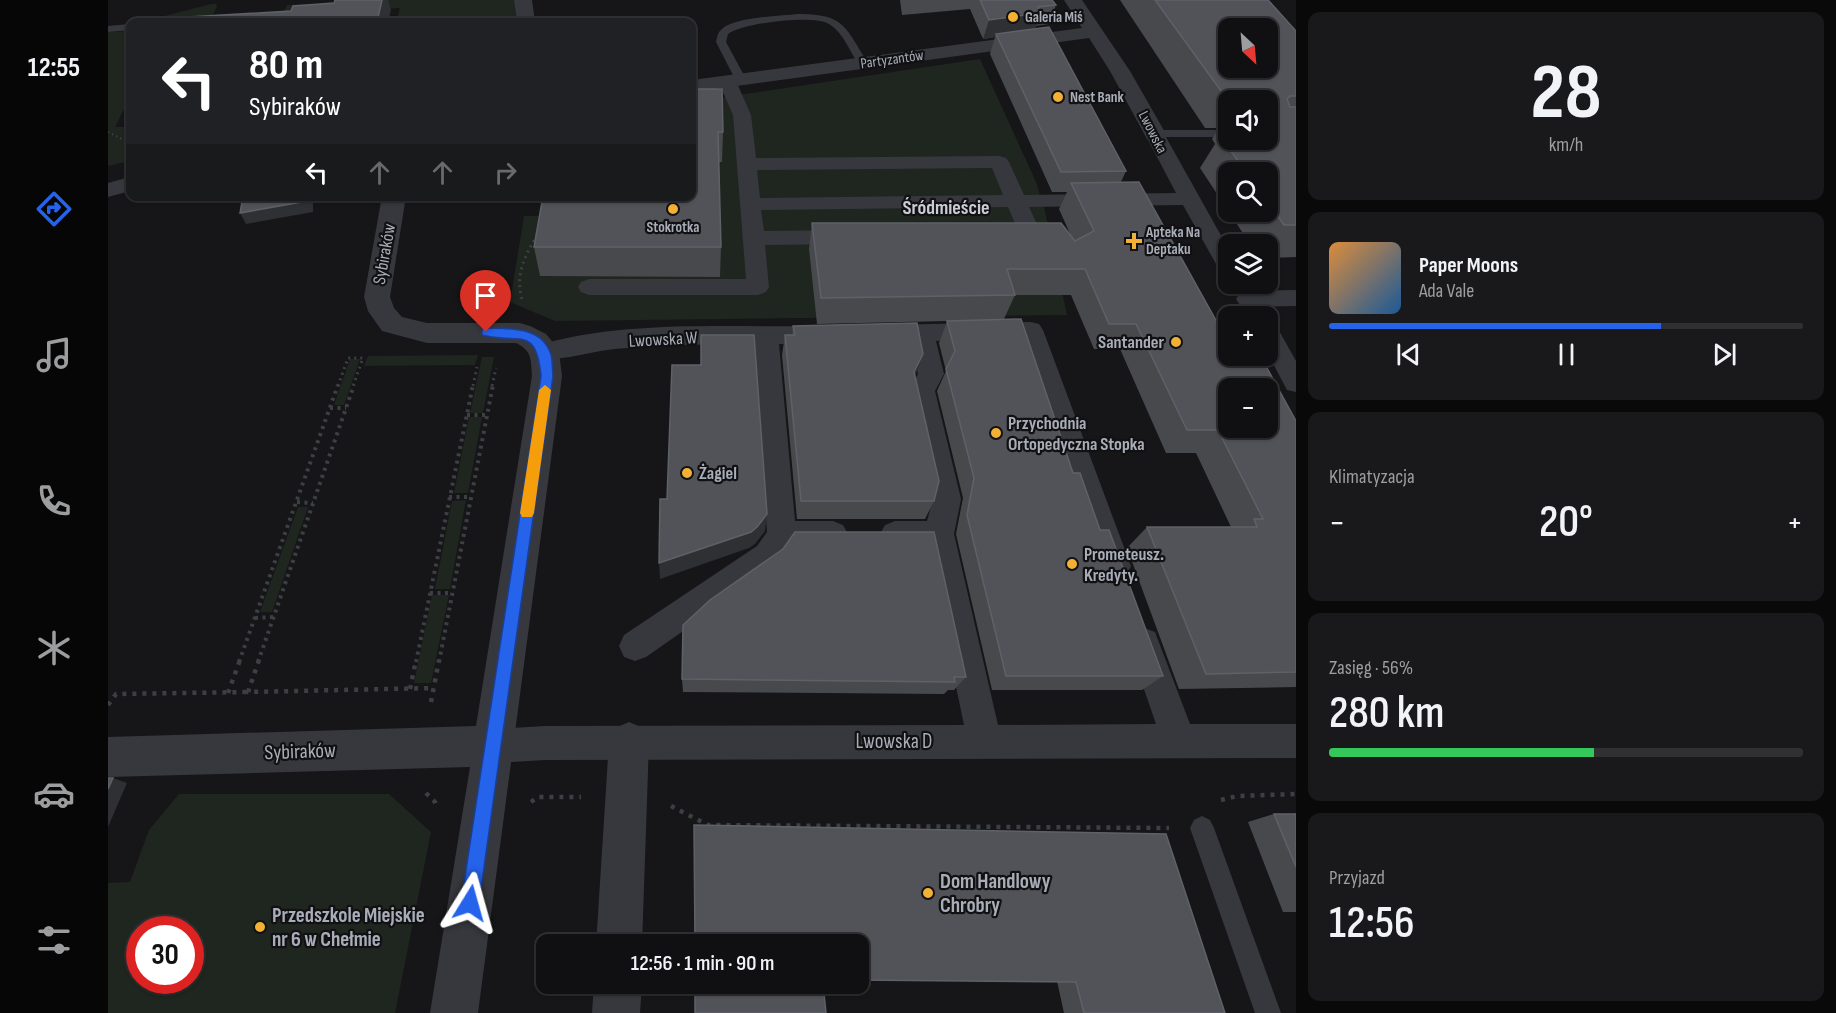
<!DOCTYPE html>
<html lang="pl">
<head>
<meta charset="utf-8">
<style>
  :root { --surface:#101012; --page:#19191b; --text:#f1f3f6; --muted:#9c9d9f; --line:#303032; --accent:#2563eb }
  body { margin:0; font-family:"Sofia Sans Condensed",sans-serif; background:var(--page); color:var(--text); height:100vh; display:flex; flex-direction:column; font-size:22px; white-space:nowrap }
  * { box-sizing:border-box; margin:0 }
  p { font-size:20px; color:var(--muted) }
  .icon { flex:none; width:33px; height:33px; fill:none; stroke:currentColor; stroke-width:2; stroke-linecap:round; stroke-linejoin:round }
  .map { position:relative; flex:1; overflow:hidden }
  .details { display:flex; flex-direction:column; gap:12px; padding:12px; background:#09090a; width:540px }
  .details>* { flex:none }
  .hud { position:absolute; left:18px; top:18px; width:570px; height:183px; border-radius:12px; box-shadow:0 2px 4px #0004,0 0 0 2px var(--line); background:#202124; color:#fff; overflow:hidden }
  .needle { width:39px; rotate:154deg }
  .buttons { position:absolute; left:1110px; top:18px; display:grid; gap:12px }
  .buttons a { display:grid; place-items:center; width:60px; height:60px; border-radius:12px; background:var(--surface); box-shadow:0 2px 4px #0004,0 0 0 2px var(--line); font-size:30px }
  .speed { position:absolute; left:18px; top:916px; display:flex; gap:12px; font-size:30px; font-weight:700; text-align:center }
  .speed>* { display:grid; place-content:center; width:78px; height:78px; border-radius:50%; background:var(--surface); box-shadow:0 2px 4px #0004,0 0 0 2px var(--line); line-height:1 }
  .speed .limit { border:9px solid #d22; background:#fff; color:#111 }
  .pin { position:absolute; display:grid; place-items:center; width:51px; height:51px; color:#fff; margin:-62px -26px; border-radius:50% 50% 50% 0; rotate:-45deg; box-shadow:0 0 6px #0007 }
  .pin .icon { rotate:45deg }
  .me { position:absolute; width:66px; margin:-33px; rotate:8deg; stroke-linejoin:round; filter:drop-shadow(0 0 4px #0008) }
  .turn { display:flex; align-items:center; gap:21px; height:126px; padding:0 24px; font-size:27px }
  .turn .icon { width:78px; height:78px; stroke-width:2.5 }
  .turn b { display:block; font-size:42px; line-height:51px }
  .lanes { display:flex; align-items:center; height:57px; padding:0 24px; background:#0003; justify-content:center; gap:30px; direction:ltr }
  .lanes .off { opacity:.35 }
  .big { font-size:45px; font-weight:600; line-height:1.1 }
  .details .widget { flex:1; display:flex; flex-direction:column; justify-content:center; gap:9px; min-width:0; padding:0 21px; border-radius:12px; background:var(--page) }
  .details .dial { align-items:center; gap:0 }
  .dial b { font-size:78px; line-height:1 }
  .song { display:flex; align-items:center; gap:18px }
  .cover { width:72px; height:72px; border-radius:9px; background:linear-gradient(135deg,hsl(30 70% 55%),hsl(210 70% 35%)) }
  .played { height:6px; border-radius:3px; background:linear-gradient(90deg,var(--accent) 70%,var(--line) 70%) }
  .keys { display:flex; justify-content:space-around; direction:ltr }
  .heat { display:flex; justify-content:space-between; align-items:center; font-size:33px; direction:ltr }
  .charge { height:9px; border-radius:4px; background:linear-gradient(90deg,#34c759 56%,var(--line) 0) }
  .trip { position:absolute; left:428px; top:934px; width:333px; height:60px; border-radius:12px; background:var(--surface); box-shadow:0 2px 4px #0004,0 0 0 2px var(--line); font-weight:600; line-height:60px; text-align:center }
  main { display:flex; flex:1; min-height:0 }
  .menu { display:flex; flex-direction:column; width:108px; justify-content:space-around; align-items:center; background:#060607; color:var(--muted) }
  .menu .icon { width:42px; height:42px }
  .menu .on { color:var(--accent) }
  .menu b { font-size:27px; color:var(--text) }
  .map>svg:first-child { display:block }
  .green { fill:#1e261f; fill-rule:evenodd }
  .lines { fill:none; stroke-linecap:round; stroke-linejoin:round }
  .path-far3 { stroke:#3d3f44; stroke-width:2; stroke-dasharray:1.5 3; stroke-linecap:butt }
  .path-far2 { stroke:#3d3f44; stroke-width:3; stroke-dasharray:2 4; stroke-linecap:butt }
  .path-far1 { stroke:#3d3f44; stroke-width:4; stroke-dasharray:3 4.5; stroke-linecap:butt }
  .path { stroke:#3d3f44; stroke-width:4.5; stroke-dasharray:4 6; stroke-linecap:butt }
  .service { fill:#37383d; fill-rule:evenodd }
  .pedestrian { fill:#37383d; fill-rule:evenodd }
  .minor { fill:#37383d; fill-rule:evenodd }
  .wall { fill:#47494d; fill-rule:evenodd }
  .shaded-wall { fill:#2f3033 }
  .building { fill:#525359; stroke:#5f6168; stroke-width:1.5; fill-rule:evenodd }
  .route { fill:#2563eb; stroke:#184099; stroke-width:1.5 }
  .slow { fill:#f59e0b }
  .poi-dot { fill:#f2b134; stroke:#111113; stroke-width:2 }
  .labels { text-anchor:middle; stroke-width:4.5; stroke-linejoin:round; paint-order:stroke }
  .far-poi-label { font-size:15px; font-weight:bold; fill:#a8adb8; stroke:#111113; text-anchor:start }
  .far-street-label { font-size:15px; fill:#a8adb8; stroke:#111113 }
  .street-label { font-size:18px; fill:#a8adb8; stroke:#111113 }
  .poi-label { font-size:18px; font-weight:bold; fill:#a8adb8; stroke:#111113; text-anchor:start }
  .far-district-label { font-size:20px; font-weight:bold; fill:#c9ccd4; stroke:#111113 }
  .near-street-label { font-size:21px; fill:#a8adb8; stroke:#111113 }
  .near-poi-label { font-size:21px; font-weight:bold; fill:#a8adb8; stroke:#111113; text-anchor:start }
</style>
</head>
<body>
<main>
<nav class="menu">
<b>12:55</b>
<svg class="icon on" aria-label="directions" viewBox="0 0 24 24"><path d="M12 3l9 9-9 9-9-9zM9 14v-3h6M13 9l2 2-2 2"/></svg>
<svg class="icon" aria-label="music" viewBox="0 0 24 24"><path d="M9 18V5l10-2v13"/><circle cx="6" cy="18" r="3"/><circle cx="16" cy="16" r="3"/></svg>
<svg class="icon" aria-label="phone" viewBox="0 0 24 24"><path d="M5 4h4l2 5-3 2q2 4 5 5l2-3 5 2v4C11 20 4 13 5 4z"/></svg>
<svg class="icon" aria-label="climate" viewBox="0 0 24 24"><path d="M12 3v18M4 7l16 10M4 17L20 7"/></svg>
<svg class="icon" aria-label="car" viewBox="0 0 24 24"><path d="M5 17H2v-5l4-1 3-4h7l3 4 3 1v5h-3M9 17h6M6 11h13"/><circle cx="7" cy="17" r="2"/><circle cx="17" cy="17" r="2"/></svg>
<svg class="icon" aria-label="filters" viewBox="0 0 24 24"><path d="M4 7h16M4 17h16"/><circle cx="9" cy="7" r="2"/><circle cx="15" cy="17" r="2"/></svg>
</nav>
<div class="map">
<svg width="1188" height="1013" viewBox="0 0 1188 1013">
  <rect width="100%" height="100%" fill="#161618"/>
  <g class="green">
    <polygon points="229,0 406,0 409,22 288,22 292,8 275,9"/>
    <polygon points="103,4 108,4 109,7 104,16 176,12 179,5 201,4 198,12 41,20"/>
    <polygon points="22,31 22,102 19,103 7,127 22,127 22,161 0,166 0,32"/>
    <polygon points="872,59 928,182 937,211 959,315 447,321 402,302 416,216 516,215 584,196 584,102"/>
    <polygon points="370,355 367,365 256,366 260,356"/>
    <polygon points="374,357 386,357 375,413 362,413"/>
    <polygon points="242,359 252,359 236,405 226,405"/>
    <polygon points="361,417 374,417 360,493 346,493"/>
    <polygon points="358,500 342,589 327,589 344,501"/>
    <polygon points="190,507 200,507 164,612 152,612"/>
    <polygon points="324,595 341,595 323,683 306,683"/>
    <path d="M71,794h210l42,38 -36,181h-287v-130l22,-1 19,-52zM32,930h50v51h-50z"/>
  </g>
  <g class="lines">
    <polyline class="path-far3" points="0,132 22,143"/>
    <g class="path-far2">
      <path d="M414,299c-7,-25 3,-44 16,-65"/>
      <polyline points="230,386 240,358 255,358 245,386"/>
      <polyline points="365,386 369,367"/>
      <polyline points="384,386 388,368"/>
    </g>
    <g class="path-far1">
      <polyline points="222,408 238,408"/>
      <polyline points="359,415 379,415"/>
      <polyline points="341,497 363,497"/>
      <polyline points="189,502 205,503"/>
      <polyline points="322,593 344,593"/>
      <polyline points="147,618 166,617"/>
      <polyline points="131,662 230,385"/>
      <polyline points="150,662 246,385"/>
      <polyline points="308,662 365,385"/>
      <polyline points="331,662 385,385"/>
    </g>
    <g class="path">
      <polyline points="151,660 140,692 326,688"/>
      <polyline points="302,689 308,660"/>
      <polyline points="120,693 132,660"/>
      <polyline points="323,702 331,660"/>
      <polyline points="0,705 8,694 140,692"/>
      <polyline points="318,793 327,802 329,808"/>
      <polyline points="1113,800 1129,796 1188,794"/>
      <polyline points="423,802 430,797 473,797"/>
      <polyline points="563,806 600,825 1061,828"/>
    </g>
    <g class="service">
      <path d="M690,14c47,0 47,13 70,49l-1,2h-8c-9,-13 -16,-33 -30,-41 -16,-10 -86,-1 -101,10l-2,8 20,37 -2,2h-8l-20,-39c1,-5 2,-10 6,-13 12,-12 58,-13 76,-15z"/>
      <polygon points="22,24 22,30 0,32 0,26"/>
      <polygon points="1047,130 1120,130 1120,137 1043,137 1043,131"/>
      <polygon points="1094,816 1102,820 1106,828 1173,1013 1147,1013 1082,828 1086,820"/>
    </g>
    <g class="pedestrian">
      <path d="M619,76l6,1 3,4 15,34 5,43 243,-2 7,2 3,4 15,33 152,-2 -31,-59 3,-4h14l66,118v25l-8,-2 -37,-66 -154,2 13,28 -3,5 -8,2 -32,-2 -3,-5 3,-5 18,-2 -9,-21 -247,3 3,21 86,-1 8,2 3,5 -3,5 -8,2 -85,1 4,42 -3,5 -8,3h-169l-8,-3 -3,-5 3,-5 8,-3h157l-13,-164 -15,-34 3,-4zM884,168l11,27 -243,3 -3,-28z"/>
      <polygon points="1188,290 1188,306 1140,307 1132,305 1128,299 1132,293 1140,291"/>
      <polygon points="923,322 931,324 935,330 1023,566 1019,575 1008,579 997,575 914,339 828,341 836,374 827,391 853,499 846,534 890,725 1048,724 1020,643 1025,632 1036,628 1047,632 1082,724 1188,724 1188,758 437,760 385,763 373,758 368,746 373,734 385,729 437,726 856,725 819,547 787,547 777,543 772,534 777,525 787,521 819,521 825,499 801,391 810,374 804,342 773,343 764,340 761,334 764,328 773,325"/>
      <polygon points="1160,324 1169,327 1188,361 1188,392 1179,390 1160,354"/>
      <path d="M714,326l9,3 3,6 -3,6 -9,3h-43l16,177h38l10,4 5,9 -5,9 -10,4h-43l-11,17 -133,93 -11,4 -11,-4 -5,-11 5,-11 133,-89 10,-14 -13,-188c-46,0 -93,1 -140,5 -20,2 -60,14 -78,9l-3,-6 3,-6c89,-27 194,-18 286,-20z"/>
    </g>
    <g class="minor">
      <polygon points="406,0 424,0 427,22 409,22"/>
      <polygon points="956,0 974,0 1022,71 1058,134 1055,139 1047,141 1039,139 1002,71 981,38 584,92 584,80 974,28"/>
      <polygon points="22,177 22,191 0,197 0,183"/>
      <path d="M274,196h24l-16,101 4,11 8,9 25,6h93l10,3 16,8 9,11 4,7 3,24 -84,637h-48l40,-246 -362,10v-40l368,-11 56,-350c-1,-17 0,-25 -16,-33h-89l-45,-12 -14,-20 -4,-14z"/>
      <polygon points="521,722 535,728 541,742 534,945 488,945 501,742 507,728"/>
      <polygon points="486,984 534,984 532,1013 484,1013"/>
    </g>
  </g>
  <g class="wall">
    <polygon points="792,0 944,0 948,5 941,24 928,26 927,29 1018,171 1013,182 1120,356 1188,421 1188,687 1071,689 1019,548 1039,527 1123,527 1088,453 1058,453 1012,349 986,349 963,295 907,295 896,319 992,530 1055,676 1034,690 884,690 848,534 855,498 829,391 838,371 831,343 839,321 709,324 701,249 704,223 963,236 951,209 959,192 944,192 882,54 887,37 875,39 862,9 794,15"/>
    <path d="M1012,0h148l28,31v226l-28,1v-14h-18l-50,-76 15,-24 -3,-5 7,-11h-14zM1120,100h40v40h-40zM1120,172h40v40h-40z"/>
    <polygon points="584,89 615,132 614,162 611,162 613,247 612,277 432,276 426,247 584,196"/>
    <polygon points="685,326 826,501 817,519 689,519 674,355 677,335 684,335"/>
    <polygon points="858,677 846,690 840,690 836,694 575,692 574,679"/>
    <polygon points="1166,814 1188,814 1188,912 1175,912 1140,822"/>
    <polygon points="586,825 1117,1013 956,1013 949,981"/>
  </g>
  <g class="shaded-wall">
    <polygon points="274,0 280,0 283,10 280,22 269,22"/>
    <polygon points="933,13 926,32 888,34 887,37 875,39 881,20"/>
    <polygon points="199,196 205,196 205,212 138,224 132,213"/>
    <polygon points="815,354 808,374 799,391 806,372"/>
    <polygon points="659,514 657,531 647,544 641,548 552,579 551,563"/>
    <polygon points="5,778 19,783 0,827 0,789"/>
  </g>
  <g class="building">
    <polygon points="227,0 274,0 269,22 77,22 80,17 183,11 185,6 226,3"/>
    <polygon points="872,0 944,0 948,5 930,7 933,13 881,20"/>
    <path d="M1047,0h113l28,31v65h-6l-3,3 3,8h6v118h-12l-16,-23v-30h-22l-26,-36h8v4h40v-40h-18v-4l-26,-1zM1120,28h40v40h-40z"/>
    <polygon points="941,27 1018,171 953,172 888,34"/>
    <polygon points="584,89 614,89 615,132 610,132 613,247 426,247 435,196 584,196"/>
    <path d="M1031,182l89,160v14h18l21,12 29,53v251l-90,2 -59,-147h110l-3,-8h9l-45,-89h-31l-51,-106h-27l-24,-55h-78l8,26 -194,3 -9,-75h249l14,18 19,-10 -23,-48zM1120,388h40v40h-40z"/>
    <polygon points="135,196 199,196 199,201 132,213"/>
    <polygon points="913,319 965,473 972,473 992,530 1001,530 1055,676 898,676 859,515 866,478 838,369 847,351 839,321"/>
    <polygon points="809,323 815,354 806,372 831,481 826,501 693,501 677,335 687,335 685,326"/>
    <polygon points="593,335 646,335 659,514 649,527 643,532 551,563 552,499 559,499 564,365 593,365"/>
    <polygon points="687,532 826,532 858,677 846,677 847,682 574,679 575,625 602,600 675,549"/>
    <polygon points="0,778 5,778 0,789"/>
    <polygon points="1166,814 1188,814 1188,867"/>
    <polygon points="586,825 1058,834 1117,1013 976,1013 968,982 750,980 750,945 587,945"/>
    <polygon points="587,984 715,984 718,1013 587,1013"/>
  </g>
  <path class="route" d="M378,328c23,1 54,-2 64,24 3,6 2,16 3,24l-74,527 -3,7 -6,2 -7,-2 -2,-7 80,-527c-5,-52 -22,-31 -59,-41v-6z"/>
  <polygon class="slow" points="437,385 443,390 426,513 424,517 414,517 412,513 431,390"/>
  <g class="poi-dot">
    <circle cx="905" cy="17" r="6"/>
    <circle cx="950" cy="97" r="6"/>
    <circle cx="565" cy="209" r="6"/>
    <path d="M1023 232h6v6h6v6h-6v6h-6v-6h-6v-6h6z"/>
    <circle cx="1068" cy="342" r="6"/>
    <circle cx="888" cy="433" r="6"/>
    <circle cx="579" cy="473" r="6"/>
    <circle cx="964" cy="564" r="6"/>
    <circle cx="820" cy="893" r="6"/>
    <circle cx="152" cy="927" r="6"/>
  </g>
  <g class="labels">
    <g class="far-poi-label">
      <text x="917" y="22">Galeria Miś</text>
      <text x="962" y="102">Nest Bank</text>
      <text x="565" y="232" text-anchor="middle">Stokrotka</text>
      <text x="1038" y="237">Apteka Na<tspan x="1038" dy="17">Deptaku</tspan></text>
    </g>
    <g class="far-street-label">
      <text transform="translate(784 59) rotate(-8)" y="5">Partyzantów</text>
      <text transform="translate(1045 132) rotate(63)" y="5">Lwowska</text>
    </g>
    <g class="street-label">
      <text transform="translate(276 254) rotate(-80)" y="6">Sybiraków</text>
      <text transform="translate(555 339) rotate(-3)" y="6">Lwowska W</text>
    </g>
    <g class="poi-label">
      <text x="1056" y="348" text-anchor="end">Santander</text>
      <text x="900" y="429">Przychodnia<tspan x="900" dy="21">Ortopedyczna Stopka</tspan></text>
      <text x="591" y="479">Żagiel</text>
      <text x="976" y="560">Prometeusz.<tspan x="976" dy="21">Kredyty.</tspan></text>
    </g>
    <g class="far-district-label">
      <text x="838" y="214">Śródmieście</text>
    </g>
    <g class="near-street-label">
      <text x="786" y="748">Lwowska D</text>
      <text transform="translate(192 751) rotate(-2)" y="7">Sybiraków</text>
    </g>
    <g class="near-poi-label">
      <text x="832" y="888">Dom Handlowy<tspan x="832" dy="24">Chrobry</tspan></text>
      <text x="164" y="922">Przedszkole Miejskie<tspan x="164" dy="24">nr 6 w Chełmie</tspan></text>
    </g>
  </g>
</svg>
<div class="buttons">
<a><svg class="needle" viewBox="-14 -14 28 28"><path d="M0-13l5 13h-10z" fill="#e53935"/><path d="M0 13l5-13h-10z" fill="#9c9d9f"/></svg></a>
<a><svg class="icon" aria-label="sound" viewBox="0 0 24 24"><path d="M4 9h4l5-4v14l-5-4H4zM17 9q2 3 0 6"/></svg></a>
<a><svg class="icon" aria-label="search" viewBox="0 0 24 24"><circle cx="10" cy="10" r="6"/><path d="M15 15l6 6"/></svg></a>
<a><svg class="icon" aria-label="layers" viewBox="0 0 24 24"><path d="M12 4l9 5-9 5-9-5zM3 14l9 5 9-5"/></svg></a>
<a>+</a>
<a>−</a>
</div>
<div class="speed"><div class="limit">30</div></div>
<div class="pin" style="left:378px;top:332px;background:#d93025"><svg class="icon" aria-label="arrive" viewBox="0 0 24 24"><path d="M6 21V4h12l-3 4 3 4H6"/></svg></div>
<svg class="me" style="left:362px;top:903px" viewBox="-20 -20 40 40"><path d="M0-17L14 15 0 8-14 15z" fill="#2563eb" stroke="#fff" stroke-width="4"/></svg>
<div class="trip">12:56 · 1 min · 90 m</div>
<div class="hud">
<div class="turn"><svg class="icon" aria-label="left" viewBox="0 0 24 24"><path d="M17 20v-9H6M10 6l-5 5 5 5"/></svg><div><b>80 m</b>Sybiraków</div></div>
<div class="lanes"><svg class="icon" aria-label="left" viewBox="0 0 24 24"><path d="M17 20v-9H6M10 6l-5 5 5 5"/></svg><svg class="icon off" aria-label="ahead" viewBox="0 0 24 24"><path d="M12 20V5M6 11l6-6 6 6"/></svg><svg class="icon off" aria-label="ahead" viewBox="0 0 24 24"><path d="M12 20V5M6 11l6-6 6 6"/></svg><svg class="icon off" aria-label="right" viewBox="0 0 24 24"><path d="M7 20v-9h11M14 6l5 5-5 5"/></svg></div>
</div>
</div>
<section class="details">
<div class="widget dial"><b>28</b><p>km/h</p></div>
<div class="widget">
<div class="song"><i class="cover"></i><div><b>Paper Moons</b><p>Ada Vale</p></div></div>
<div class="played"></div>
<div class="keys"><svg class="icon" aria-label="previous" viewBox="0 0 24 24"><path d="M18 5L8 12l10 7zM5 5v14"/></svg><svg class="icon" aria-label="pause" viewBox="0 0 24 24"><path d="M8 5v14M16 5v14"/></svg><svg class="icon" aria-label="next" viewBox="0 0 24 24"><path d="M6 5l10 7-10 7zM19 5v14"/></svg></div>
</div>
<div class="widget"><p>Klimatyzacja</p>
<div class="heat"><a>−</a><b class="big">20°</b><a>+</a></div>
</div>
<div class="widget"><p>Zasięg · 56%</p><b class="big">280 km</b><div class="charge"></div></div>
<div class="widget"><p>Przyjazd</p><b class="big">12:56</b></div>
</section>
</main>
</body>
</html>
